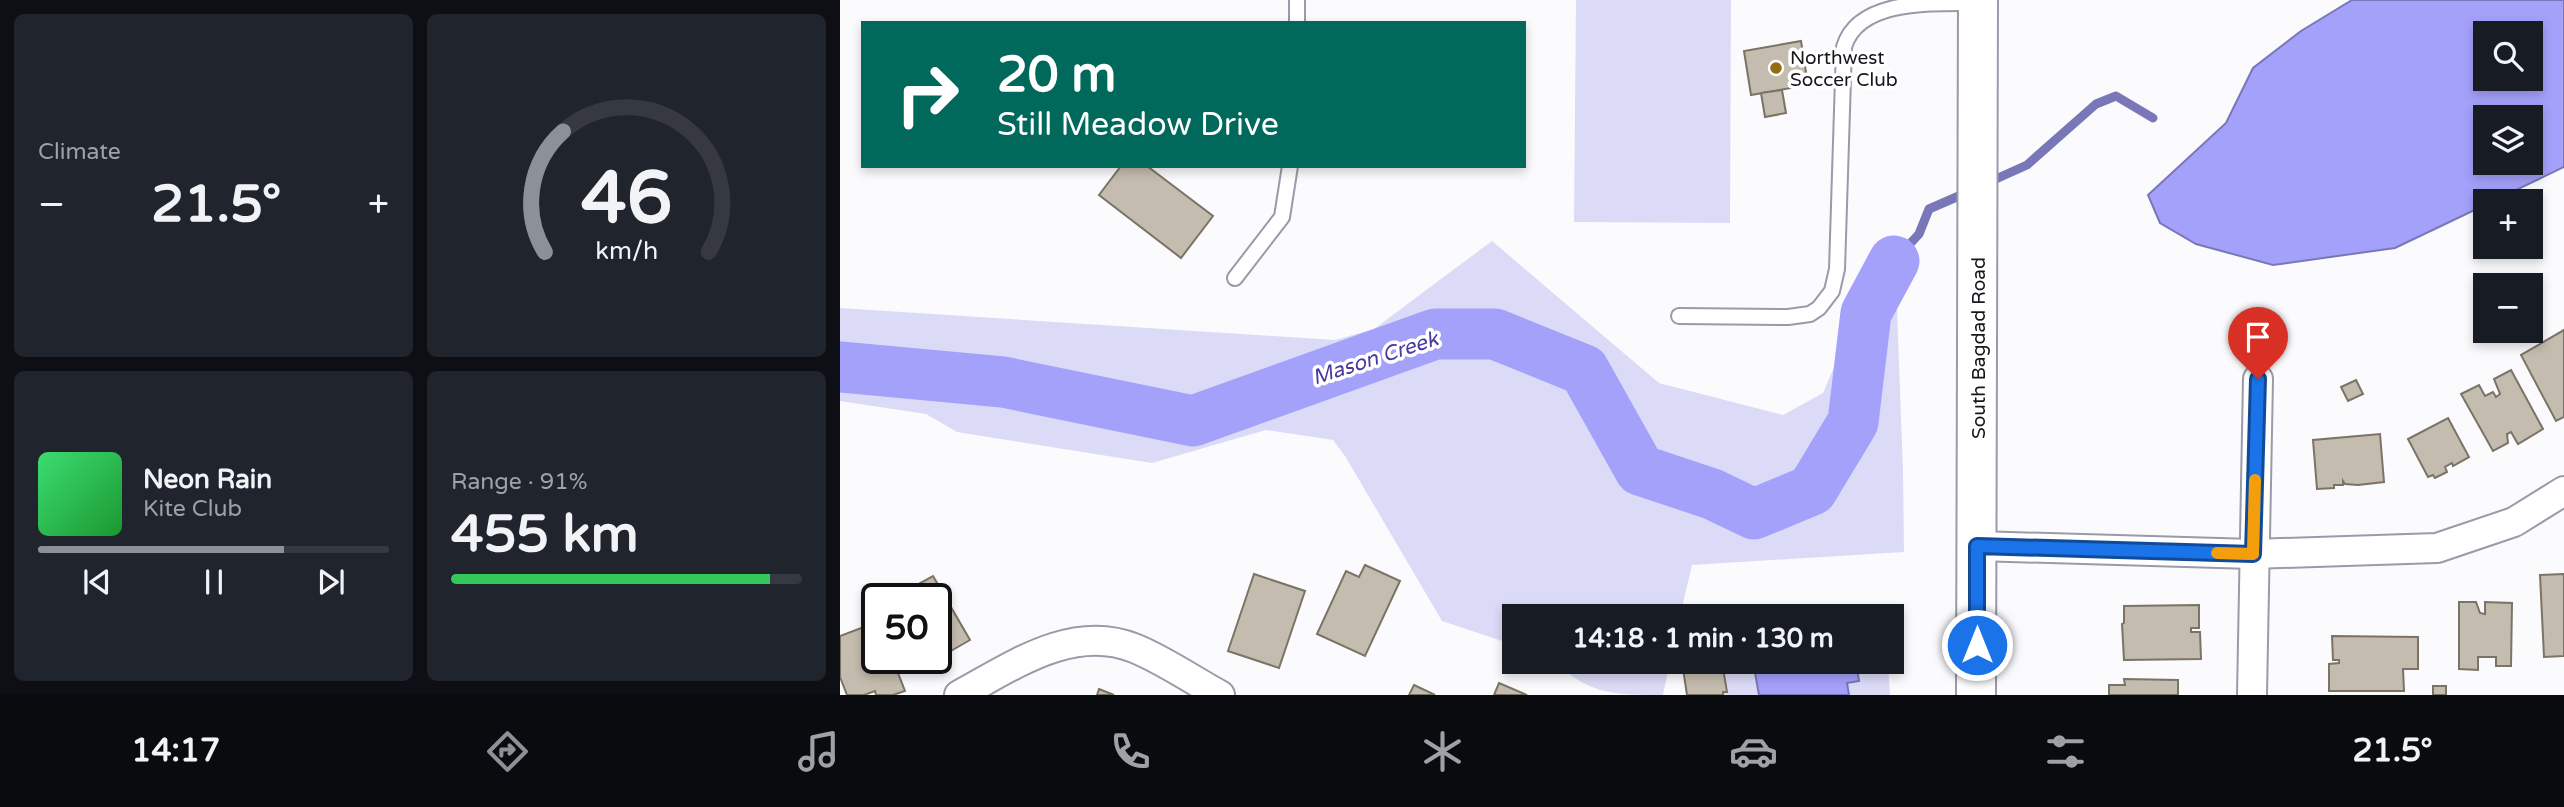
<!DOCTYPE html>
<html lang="en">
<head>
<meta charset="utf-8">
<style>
  :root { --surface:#171b24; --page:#20242c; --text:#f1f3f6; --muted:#9ea1a6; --line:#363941; --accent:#8c9099 }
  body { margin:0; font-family:"Varela Round",sans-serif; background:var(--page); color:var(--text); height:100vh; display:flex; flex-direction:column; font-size:26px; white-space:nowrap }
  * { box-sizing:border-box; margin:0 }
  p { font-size:23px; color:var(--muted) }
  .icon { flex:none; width:38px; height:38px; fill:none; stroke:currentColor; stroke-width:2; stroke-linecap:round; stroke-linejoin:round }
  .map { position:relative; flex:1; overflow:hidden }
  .sheet { display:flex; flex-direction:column; gap:14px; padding:14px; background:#0d0f14; width:840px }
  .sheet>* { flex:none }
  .banner { position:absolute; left:21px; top:21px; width:665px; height:147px; border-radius:0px; box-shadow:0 4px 10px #0003; background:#00695c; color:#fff; overflow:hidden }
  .fabs { position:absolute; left:1633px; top:21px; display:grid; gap:14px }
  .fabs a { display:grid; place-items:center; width:70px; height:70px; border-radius:0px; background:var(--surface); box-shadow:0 4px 10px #0003; font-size:35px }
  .speed { position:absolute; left:21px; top:583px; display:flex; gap:14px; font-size:35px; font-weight:700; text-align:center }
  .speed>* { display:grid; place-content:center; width:91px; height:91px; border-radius:50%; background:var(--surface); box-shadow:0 4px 10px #0003; line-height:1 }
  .speed .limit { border:4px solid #111; border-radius:10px; background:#fff; color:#111 }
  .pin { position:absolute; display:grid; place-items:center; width:60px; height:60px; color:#fff; margin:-72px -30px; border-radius:50% 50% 50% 0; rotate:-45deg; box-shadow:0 0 7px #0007 }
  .pin .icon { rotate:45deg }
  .me { position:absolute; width:77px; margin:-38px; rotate:0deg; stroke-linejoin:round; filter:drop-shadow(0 0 5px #0008) }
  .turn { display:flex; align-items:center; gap:24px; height:147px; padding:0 21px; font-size:32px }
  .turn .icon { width:91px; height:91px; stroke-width:2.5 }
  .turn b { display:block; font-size:49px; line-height:60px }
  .big { font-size:52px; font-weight:700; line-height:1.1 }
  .sheet .widget { flex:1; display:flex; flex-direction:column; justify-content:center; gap:10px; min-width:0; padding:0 24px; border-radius:10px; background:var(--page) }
  .sheet .dial { align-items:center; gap:0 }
  .dial svg { height:182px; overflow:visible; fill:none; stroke:var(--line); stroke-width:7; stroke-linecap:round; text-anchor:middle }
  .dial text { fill:var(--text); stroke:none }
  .song { display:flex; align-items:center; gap:21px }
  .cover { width:84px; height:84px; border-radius:10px; background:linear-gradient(135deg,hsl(140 70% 55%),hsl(130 70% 35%)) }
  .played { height:7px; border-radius:4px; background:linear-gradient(90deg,var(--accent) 70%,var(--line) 70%) }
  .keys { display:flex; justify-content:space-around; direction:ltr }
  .heat { display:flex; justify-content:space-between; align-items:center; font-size:38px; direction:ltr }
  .charge { height:10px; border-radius:5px; background:linear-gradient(90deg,#34c759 91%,var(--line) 0) }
  .sheet .tiles { flex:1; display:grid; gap:14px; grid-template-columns:repeat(2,1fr) }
  .trip { position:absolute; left:662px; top:604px; width:402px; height:70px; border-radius:0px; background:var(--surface); box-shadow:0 4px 10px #0003; font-weight:700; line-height:70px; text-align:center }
  .dock { display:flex; height:112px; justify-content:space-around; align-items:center; background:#090b0e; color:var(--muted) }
  .dock .icon { width:49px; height:49px }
  .dock .on { color:var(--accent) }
  .dock b { font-size:32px; color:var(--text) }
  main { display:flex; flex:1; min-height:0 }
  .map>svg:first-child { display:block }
  .green { fill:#dbdbf8 }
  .water { fill:#a4a1fb; stroke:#7977b8; stroke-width:2; fill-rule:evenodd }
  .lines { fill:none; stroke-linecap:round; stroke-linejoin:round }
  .stream { stroke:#7977b8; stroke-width:9 }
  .river { stroke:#a4a1fb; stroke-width:51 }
  .building { fill:#c4bcae; stroke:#7a7366; stroke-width:2 }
  .service-casing { stroke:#9a9aa9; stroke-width:18 }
  .minor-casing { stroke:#9a9aa9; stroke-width:32 }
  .secondary-casing { stroke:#9a9aa9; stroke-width:42 }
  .service { stroke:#fff; stroke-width:14 }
  .minor { stroke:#fff; stroke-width:28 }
  .secondary { stroke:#fff; stroke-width:38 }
  .route-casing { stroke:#114b97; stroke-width:18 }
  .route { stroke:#1a73e8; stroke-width:12 }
  .slow { stroke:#f59e0b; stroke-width:12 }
  .poi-dot { fill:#946c16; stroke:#fff; stroke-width:2.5 }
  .labels { text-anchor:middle; stroke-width:7; stroke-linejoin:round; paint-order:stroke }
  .poi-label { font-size:19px; fill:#16161c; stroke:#fff; text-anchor:start }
  .street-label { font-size:19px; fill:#16161c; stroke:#fff }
  .water-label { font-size:21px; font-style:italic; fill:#4939a0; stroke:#fff }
</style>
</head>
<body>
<main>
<section class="sheet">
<div class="tiles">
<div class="widget"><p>Climate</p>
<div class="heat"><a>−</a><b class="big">21.5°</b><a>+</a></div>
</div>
<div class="widget dial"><svg viewBox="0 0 100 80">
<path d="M14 69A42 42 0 1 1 86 69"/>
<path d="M14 69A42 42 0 0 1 22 16" stroke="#8c9099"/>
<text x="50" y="56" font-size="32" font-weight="700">46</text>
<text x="50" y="72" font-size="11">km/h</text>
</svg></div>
<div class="widget">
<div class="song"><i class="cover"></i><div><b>Neon Rain</b><p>Kite Club</p></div></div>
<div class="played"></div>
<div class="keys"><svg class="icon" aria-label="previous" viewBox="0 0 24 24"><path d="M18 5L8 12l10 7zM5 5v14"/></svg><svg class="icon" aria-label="pause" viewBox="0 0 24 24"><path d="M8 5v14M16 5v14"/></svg><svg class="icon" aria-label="next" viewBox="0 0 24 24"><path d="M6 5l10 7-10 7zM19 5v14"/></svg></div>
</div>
<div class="widget"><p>Range · 91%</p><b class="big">455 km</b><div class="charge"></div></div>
</div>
</section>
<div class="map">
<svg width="1724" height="695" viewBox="0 0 1724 695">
  <rect width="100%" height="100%" fill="#fbfbfe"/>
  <g class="green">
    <polygon points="736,0 891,0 890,223 734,222"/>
    <polygon points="652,241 819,383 943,415 983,393 1039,262 1056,283 1063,470 1064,552 852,565 840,616 674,616 674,645 602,621 505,456 493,440 426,430 312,463 117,432 86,414 0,401 0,308 495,340 534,329"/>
    <path d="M714,662h116l-7,33c-48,0 -72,0 -109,-33z"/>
    <polygon points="842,662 1048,662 1050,695 847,695"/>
  </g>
  <g class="water">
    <path d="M1512,0h212v167l-71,34h-8v4l-90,43 -122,17 -77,-21 -36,-21 -12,-28 78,-72 27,-55 48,-37zM1645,33h45v46h-45zM1645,117h45v46h-45z"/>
    <polygon points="944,662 1016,662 1019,681 1007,683 1009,695 919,695 914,667"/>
  </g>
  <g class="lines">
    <g class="stream">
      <polyline points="1147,183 1187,165 1256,104 1276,96 1313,118"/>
      <polyline points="1054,261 1079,234 1089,209 1128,192"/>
    </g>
    <polyline class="river" points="0,367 163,382 353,421 595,334 655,334 744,370 800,470 872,494 914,514 972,490 1013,422 1026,313 1054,261"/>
  </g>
  <g class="building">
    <polygon points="961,41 968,85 911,95 904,51"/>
    <polygon points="942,90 946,113 925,117 921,93"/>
    <polygon points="281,166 307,166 373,216 341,258 259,195"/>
    <polygon points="1724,330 1724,417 1716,421 1681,355"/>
    <polygon points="1671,370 1703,429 1678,444 1671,432 1667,434 1668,443 1653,451 1621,394 1639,385 1645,396 1653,392 1656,397 1660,394 1654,379"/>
    <polygon points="1516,380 1523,394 1508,401 1501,387"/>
    <polygon points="1608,418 1629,457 1613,466 1612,463 1605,467 1607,472 1595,478 1593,475 1588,477 1568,439"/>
    <polygon points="1540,434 1544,482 1518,485 1505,484 1503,481 1503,485 1494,485 1494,488 1477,489 1473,440"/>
    <polygon points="525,565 560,581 525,656 477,634 506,571 519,577"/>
    <polygon points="414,574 465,591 439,668 388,651"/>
    <polygon points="1724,574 1724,656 1704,657 1700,575"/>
    <polygon points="93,576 130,640 83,667 78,658 96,658 96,598 53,598"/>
    <polygon points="1619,602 1636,602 1640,613 1645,614 1645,602 1672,603 1671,666 1656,666 1656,657 1638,657 1638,670 1619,669"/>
    <polygon points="1359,605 1359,628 1351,628 1351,632 1360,632 1361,659 1284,660 1282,624 1284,623 1284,606"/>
    <polygon points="37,622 37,658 52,658 65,691 53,695 36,695 35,691 24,695 7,695 0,677 0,636"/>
    <polygon points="1492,636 1578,637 1578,669 1563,669 1564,691 1489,691 1489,664 1499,663 1499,660 1493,660"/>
    <polygon points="842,662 882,662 887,692 883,692 883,695 847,695"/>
    <polygon points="1284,679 1338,680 1338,695 1269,695 1269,685 1285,685"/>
    <polygon points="659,683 687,695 654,695"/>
    <polygon points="574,685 595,695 569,695"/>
    <rect x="1593" y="686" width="13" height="9"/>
    <polygon points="259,689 274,695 257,695"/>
  </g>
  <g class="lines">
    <defs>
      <g id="service">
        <polyline points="457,0 457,23"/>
        <polyline points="395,278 442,217 450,166"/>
        <path d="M839,316l109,1 22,-3 9,-6 13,-17 5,-22 7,-222c14,-47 84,-44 132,-44"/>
      </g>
      <g id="minor">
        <polyline points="1137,546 1413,554 1597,548 1674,522 1724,491"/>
        <path d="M119,695c52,-28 113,-72 175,-47 30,12 58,32 86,47"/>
        <polyline points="1412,695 1418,379"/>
      </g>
      <polyline id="secondary" points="1136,695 1138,0"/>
    </defs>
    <use href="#service" class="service-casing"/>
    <use href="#minor" class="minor-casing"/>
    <use href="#secondary" class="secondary-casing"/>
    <use href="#service" class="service"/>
    <use href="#minor" class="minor"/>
    <use href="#secondary" class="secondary"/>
  </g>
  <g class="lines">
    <defs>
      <polyline id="route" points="1137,645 1137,546 1413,554 1418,379"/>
    </defs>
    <use href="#route" class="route-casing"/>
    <use href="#route" class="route"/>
    <polyline class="slow" points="1377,553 1413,554 1415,480"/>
  </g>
  <circle class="poi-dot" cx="936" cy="68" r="7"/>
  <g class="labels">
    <g class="poi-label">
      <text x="950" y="64">Northwest<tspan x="950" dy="22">Soccer Club</tspan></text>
    </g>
    <g class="street-label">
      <text transform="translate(1138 348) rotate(-90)" y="7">South Bagdad Road</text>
    </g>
    <g class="water-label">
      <text transform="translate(535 358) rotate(-18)" y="7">Mason Creek</text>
    </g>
  </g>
</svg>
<div class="fabs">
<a><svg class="icon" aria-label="search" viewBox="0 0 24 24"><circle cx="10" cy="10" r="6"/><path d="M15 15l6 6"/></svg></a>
<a><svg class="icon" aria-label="layers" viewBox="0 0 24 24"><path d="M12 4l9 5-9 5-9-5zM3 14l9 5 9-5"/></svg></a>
<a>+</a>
<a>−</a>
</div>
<div class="speed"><div class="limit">50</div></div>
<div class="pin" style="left:1418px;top:379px;background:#d93025"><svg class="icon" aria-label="arrive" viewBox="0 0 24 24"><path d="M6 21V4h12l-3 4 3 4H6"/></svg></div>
<svg class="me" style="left:1137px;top:645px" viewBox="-20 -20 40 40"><circle r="17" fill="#1a73e8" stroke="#fff" stroke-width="3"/><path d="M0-11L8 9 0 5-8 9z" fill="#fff"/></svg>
<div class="trip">14:18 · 1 min · 130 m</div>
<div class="banner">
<div class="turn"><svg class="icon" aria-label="right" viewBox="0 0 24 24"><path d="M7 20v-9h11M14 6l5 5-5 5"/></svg><div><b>20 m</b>Still Meadow Drive</div></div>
</div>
</div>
</main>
<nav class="dock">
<b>14:17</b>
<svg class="icon on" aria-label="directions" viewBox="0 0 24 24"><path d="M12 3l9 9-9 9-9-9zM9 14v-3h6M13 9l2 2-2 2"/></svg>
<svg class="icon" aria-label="music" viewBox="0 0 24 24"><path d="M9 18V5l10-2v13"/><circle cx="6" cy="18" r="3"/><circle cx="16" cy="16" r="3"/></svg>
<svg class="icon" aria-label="phone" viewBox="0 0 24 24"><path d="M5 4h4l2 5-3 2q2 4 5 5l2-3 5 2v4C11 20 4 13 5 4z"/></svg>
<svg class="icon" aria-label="climate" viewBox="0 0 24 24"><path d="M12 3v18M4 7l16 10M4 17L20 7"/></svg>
<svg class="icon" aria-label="car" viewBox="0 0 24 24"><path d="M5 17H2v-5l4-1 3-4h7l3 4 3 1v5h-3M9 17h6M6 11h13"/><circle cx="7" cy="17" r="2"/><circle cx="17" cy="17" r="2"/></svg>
<svg class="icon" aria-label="filters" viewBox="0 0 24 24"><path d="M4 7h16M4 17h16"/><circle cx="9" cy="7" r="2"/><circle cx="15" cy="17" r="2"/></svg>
<b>21.5°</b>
</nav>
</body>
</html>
